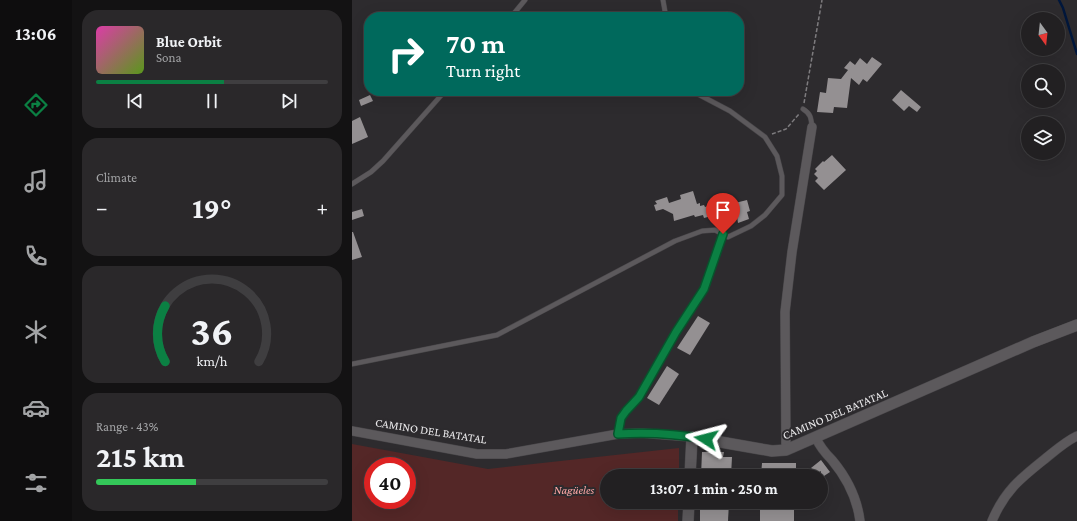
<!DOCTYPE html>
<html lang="en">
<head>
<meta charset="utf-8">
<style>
  :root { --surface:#222022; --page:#2a282a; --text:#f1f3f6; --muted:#a2a3a5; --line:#3f3e40; --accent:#0b8043 }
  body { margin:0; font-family:"Crimson Pro",serif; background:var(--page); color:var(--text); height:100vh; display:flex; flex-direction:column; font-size:15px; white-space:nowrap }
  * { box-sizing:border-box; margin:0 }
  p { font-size:13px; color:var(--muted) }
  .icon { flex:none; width:22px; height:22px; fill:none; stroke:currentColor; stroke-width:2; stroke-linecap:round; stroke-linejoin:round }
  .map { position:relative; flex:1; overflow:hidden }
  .side { display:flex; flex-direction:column; gap:10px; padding:10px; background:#131213; width:280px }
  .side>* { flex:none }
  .hud { position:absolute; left:12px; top:12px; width:380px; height:84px; border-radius:16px; box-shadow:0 4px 16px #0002,0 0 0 1px var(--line); background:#00695c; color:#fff; overflow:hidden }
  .needle { width:26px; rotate:165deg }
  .buttons { position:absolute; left:669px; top:12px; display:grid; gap:8px }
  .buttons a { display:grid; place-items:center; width:44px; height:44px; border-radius:50%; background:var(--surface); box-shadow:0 4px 16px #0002,0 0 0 1px var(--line); font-size:20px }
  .speed { position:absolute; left:12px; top:457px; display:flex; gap:8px; font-size:20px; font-weight:700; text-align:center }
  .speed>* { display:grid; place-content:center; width:52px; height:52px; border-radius:50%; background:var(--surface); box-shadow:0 4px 16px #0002,0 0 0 1px var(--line); line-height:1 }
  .speed .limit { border:6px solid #d22; background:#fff; color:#111 }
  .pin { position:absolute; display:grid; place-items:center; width:34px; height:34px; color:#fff; margin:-41px -17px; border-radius:50% 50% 50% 0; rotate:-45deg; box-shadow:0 0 4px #0007 }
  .pin .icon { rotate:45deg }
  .me { position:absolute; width:44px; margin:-22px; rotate:279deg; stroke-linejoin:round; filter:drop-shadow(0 0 3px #0008) }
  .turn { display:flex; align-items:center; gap:14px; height:84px; padding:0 16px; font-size:18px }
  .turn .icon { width:52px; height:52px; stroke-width:2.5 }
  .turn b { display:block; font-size:28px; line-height:34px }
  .big { font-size:30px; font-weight:700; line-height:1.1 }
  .side .tile { flex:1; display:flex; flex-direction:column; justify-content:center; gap:6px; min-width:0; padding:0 14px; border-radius:16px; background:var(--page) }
  .side .dial { align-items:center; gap:0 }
  .dial svg { height:104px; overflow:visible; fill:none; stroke:var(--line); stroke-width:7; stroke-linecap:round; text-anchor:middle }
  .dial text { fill:var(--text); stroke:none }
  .song { display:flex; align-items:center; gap:12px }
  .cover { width:48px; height:48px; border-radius:6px; background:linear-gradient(135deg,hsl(320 70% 55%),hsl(90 70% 35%)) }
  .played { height:4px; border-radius:2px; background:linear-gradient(90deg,var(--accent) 55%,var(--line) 55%) }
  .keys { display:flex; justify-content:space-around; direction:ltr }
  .heat { display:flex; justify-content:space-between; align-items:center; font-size:22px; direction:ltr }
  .charge { height:6px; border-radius:3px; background:linear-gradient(90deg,#34c759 43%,var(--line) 0) }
  .trip { position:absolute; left:248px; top:469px; width:228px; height:40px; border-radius:20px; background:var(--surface); box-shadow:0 4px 16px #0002,0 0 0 1px var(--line); font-weight:700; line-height:40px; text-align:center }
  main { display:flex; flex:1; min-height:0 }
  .tab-bar { display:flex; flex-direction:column; width:72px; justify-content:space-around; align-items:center; background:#0e0d0e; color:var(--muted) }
  .tab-bar .icon { width:28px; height:28px }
  .tab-bar .current { color:var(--accent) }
  .tab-bar b { font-size:18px; color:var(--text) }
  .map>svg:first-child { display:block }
  .green { fill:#542727; fill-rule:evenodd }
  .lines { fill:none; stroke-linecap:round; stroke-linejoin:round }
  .stream { stroke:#00173c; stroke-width:2.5 }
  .building { fill:#949092 }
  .service-casing { stroke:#484649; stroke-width:5.5 }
  .minor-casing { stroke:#484649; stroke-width:10 }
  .tertiary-casing { stroke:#484649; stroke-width:12 }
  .path { stroke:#7e7c7f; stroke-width:1.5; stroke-dasharray:4 2; stroke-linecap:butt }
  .service { stroke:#5c595c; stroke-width:4.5 }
  .minor { stroke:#5c595c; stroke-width:9 }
  .tertiary { stroke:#5c595c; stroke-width:11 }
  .route-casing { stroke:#07532c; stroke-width:10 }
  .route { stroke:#0b8043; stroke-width:7 }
  .labels { text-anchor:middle; stroke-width:4; stroke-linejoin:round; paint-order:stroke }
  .street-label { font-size:12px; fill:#eae9eb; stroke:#2d2b2e }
  .park-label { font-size:12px; font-style:italic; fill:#fca6a4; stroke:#2d2b2e }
</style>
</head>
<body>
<main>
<nav class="tab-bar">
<b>13:06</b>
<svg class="icon current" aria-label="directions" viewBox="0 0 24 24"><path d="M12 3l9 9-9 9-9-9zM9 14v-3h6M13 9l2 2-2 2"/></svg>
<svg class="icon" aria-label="music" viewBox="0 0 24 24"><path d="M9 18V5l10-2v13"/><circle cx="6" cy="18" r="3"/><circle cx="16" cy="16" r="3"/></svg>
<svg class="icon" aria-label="phone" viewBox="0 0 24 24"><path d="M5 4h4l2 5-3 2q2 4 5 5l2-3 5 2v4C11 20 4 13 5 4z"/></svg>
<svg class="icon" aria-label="climate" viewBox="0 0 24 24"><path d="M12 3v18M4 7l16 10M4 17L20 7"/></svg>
<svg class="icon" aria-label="car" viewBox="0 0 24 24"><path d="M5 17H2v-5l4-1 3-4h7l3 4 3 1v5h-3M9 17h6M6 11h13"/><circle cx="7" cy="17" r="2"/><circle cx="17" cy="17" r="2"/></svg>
<svg class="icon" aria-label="filters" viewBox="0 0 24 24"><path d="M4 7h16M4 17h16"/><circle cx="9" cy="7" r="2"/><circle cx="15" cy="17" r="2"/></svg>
</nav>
<section class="side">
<div class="tile">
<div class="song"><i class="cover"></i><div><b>Blue Orbit</b><p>Sona</p></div></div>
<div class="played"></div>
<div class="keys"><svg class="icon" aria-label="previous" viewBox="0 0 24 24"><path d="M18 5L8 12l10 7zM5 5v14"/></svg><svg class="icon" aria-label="pause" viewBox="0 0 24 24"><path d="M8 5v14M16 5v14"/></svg><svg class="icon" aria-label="next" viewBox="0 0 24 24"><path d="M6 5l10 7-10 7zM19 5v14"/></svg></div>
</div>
<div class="tile"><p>Climate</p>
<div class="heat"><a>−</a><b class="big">19°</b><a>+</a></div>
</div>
<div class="tile dial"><svg viewBox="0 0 100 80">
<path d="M14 69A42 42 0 1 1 86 69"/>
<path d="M14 69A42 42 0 0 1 14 26" stroke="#0b8043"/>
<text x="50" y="56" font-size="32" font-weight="700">36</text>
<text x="50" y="72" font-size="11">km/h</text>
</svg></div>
<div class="tile"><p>Range · 43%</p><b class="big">215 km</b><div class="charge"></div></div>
</section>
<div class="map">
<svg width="725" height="521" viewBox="0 0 725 521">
  <rect width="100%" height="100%" fill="#2d2b2e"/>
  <path class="green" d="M0,444l136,25 191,-21v28h-72v26h71v19h-326zM21,466h34v34h-34z"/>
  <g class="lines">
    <polyline class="stream" points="707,0 711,8 725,54"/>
  </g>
  <g class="building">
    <polygon points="520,57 530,64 515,82 511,79 507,85 499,78 495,108 482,107 481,113 465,112 468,92 474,93 476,78 489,79 496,70 492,68 498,61 503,65 508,58 515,64"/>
    <polygon points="549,90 569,107 565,112 557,106 552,111 540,100"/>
    <polygon points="18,95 21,101 9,106 7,100"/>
    <polygon points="8,117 16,137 0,144 0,121"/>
    <polygon points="480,155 494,170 472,190 463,181 466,178 462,174 465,171 463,169 471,161 472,162"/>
    <polygon points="341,191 345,204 348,203 348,206 352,205 353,207 368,203 368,204 371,204 374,212 352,218 351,215 343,217 342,215 322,221 321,214 311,209 304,211 302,205 305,204 303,201 315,197 317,203 329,199 328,195"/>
    <polygon points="395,200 398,211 395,212 397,219 386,223 383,203"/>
    <polygon points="10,209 12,216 0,220 0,212"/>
    <polygon points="0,232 1,232 10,257 0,260"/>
    <polygon points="346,316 358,323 338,355 325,348"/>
    <polygon points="315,366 327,374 307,405 295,398"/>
    <polygon points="350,452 372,452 371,457 380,457 379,476 349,476"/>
    <polygon points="469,460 478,472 469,478 469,471 462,476 458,470 460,469 459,468"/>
    <polygon points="410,463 444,463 444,476 409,476"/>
    <polygon points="348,502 377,502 376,521 348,521"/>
    <rect x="408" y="502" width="34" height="19"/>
  </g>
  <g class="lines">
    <defs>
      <g id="service">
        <polyline points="311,0 314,17"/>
        <polyline points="159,17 173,0"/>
        <path d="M451,109c8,5 8,9 9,18"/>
        <polyline points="0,184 19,172 31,161 93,91"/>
        <polyline points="0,364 145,335 323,241 350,231 363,230 376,237 399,226 413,215 430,195 430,176 425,156 413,137 378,111 340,91"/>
        <polyline points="266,434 269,418 287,397 324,332 352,289 371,235"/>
      </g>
      <g id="minor">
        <polyline points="0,431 125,454 154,454 266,434 289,433 340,437"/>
        <path d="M464,438c4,9 9,15 16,22 15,18 25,37 28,61"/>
        <polyline points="434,450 433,312 440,252 460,127"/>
        <path d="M640,521c13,-31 29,-43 54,-63 10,-8 20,-17 31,-22"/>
      </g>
      <g id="tertiary">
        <polyline points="338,476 340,437 420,451 434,450 681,342 725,325"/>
        <polyline points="336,521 337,502"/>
      </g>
    </defs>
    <use href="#service" class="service-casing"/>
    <use href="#minor" class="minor-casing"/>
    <use href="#tertiary" class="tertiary-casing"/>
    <g class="path">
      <polyline points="452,103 470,0"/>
      <polyline points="420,134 434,129 448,113"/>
    </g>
    <use href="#service" class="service"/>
    <use href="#minor" class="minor"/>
    <use href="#tertiary" class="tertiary"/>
  </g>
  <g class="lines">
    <defs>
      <path id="route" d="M354,439c-29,-5 -59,-7 -88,-5l3,-16 5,-7 13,-14 37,-65 28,-43 19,-55"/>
    </defs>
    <use href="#route" class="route-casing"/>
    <use href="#route" class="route"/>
  </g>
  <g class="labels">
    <g class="street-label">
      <text transform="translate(483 414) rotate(-23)" y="4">CAMINO DEL BATATAL</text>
      <text transform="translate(79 431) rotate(9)" y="4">CAMINO DEL BATATAL</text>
    </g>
    <g class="park-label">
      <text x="222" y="494">Nagüeles</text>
    </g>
  </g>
</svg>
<div class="buttons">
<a><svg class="needle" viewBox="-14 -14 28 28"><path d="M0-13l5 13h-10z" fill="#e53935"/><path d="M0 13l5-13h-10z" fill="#a2a3a5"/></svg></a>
<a><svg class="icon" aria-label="search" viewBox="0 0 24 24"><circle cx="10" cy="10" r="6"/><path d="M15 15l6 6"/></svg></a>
<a><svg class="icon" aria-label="layers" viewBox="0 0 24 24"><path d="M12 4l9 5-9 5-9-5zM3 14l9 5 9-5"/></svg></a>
</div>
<div class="speed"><div class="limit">40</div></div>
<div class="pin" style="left:371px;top:234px;background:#d93025"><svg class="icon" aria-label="arrive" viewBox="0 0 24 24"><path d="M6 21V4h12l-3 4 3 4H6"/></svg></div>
<svg class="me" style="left:354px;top:439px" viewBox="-20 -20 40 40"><path d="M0-17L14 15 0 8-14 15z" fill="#0b8043" stroke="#fff" stroke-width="4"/></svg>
<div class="trip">13:07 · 1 min · 250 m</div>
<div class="hud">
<div class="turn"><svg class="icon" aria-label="right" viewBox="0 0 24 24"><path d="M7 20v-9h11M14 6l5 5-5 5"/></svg><div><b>70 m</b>Turn right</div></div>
</div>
</div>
</main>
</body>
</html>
